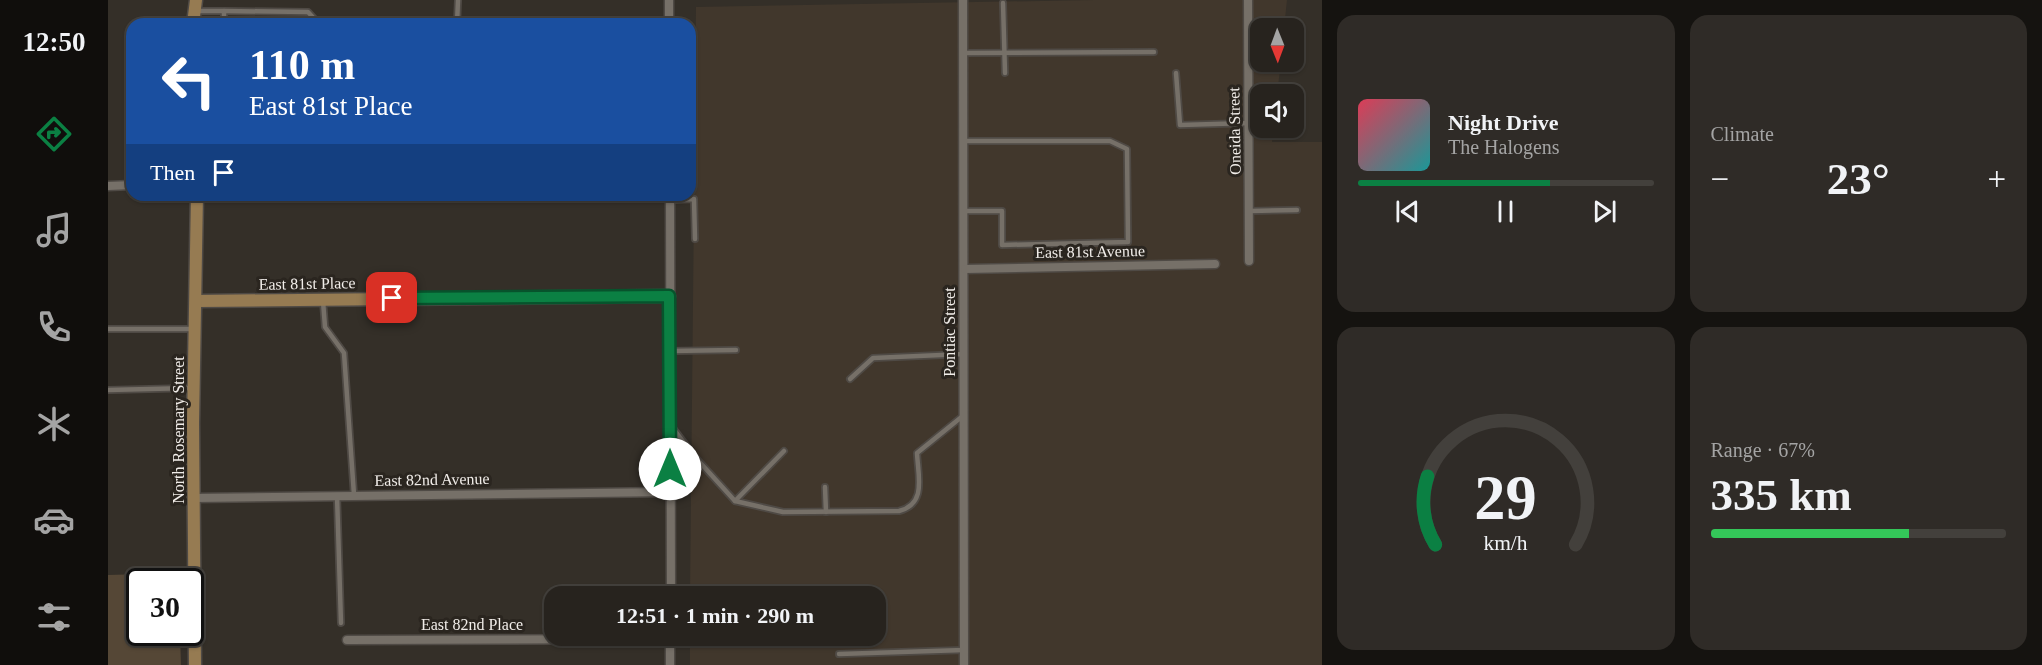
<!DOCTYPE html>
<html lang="en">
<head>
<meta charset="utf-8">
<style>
  :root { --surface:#27231e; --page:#2f2b27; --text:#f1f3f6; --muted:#a4a4a4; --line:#43403c; --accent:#0b8043 }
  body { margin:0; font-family:"Times New Roman",serif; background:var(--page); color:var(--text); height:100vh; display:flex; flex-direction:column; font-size:22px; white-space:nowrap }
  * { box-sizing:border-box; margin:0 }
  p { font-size:20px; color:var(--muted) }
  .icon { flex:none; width:33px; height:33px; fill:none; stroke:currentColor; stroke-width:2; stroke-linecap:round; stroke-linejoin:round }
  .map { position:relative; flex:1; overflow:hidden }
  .panel { display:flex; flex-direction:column; gap:15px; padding:15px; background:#151310; width:720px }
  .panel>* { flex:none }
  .guide { position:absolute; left:18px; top:18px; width:570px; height:183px; border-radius:18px; box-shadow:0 2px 4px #0004,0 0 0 2px var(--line); background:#1a4fa0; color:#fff; overflow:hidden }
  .needle { width:39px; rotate:179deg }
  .fabs { position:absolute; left:1142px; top:18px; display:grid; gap:12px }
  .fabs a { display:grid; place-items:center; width:54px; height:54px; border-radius:12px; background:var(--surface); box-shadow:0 2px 4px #0004,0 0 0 2px var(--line); font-size:30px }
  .speed { position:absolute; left:18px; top:568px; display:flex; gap:12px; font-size:30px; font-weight:700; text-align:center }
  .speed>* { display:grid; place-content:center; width:78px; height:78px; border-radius:50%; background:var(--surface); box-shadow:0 2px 4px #0004,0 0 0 2px var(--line); line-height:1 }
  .speed .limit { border:3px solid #111; border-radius:9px; background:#fff; color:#111 }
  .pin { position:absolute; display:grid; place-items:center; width:51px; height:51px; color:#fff; margin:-26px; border-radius:12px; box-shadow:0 3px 9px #0006 }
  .me { position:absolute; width:66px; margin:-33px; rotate:0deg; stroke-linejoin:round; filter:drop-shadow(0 0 4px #0008) }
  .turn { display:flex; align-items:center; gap:21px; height:126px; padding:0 24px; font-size:27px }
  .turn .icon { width:78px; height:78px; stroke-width:2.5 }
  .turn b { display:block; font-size:42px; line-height:51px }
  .then { display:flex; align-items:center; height:57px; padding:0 24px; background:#0003; gap:12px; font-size:22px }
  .big { font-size:45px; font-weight:700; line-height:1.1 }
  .panel .widget { flex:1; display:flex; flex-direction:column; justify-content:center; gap:9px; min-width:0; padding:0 21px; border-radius:18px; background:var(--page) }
  .panel .dial { align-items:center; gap:0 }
  .dial svg { height:156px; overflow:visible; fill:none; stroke:var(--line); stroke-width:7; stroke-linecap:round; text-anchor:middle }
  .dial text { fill:var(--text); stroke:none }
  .song { display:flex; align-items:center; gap:18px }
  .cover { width:72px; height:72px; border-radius:9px; background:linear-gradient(135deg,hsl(350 70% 55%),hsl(180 70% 35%)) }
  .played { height:6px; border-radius:3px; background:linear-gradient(90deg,var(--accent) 65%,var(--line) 65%) }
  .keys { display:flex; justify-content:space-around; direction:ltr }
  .heat { display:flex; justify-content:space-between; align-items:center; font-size:33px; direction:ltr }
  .charge { height:9px; border-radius:4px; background:linear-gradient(90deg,#34c759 67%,var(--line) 0) }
  .panel .tiles { flex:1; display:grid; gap:15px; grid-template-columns:repeat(2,1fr) }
  .trip { position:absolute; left:436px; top:586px; width:342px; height:60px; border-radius:18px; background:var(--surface); box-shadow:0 2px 4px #0004,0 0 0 2px var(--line); font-weight:700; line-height:60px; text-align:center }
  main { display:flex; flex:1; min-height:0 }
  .tabs { display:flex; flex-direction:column; width:108px; justify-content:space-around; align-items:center; background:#100e0c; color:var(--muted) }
  .tabs .icon { width:42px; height:42px }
  .tabs .selected { color:var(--accent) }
  .tabs b { font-size:27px; color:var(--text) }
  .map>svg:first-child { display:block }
  .built { fill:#41372c }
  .green { fill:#554736 }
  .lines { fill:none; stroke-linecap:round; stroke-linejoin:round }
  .lane-casing { stroke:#4f4a45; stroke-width:8 }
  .street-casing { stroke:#4f4a45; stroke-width:11 }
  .secondary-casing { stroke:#4f4a45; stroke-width:15 }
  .lane { stroke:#767068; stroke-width:4.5 }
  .street { stroke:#767068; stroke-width:8 }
  .secondary { stroke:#967b52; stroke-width:12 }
  .route-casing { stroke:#07532c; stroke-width:15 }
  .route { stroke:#0b8043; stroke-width:10 }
  .labels { text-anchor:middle; stroke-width:6; stroke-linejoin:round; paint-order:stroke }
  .street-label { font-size:16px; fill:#f1ede9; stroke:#2a251f }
</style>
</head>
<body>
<main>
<nav class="tabs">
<b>12:50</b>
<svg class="icon selected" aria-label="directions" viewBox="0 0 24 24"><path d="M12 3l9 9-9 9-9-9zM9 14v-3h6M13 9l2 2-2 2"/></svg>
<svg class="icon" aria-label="music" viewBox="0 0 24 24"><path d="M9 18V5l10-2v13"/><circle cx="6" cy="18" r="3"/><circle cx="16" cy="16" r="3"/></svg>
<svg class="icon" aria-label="phone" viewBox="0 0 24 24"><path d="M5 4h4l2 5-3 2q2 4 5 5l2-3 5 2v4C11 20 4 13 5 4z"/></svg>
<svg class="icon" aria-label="climate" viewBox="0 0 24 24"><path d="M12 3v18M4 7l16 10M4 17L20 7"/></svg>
<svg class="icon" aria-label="car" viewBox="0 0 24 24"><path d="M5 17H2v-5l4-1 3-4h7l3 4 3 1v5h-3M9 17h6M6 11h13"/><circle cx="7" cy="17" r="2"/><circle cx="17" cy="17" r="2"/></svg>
<svg class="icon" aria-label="filters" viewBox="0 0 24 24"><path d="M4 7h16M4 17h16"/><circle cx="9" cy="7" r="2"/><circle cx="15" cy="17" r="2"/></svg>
</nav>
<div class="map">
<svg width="1214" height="665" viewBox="0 0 1214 665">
  <rect width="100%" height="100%" fill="#342f28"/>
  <polygon class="built" points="987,0 1179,0 1176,28 1152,28 1152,62 1173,62 1169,94 1152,94 1152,128 1165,128 1164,142 1214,142 1214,665 582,665 582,636 768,636 768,597 582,597 588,7"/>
  <polygon class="green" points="71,573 71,582 32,582 32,633 72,633 73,665 0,665 0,575"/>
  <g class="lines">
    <defs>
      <g id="lane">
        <polyline points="895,3 897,73"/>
        <polyline points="89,11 116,11 116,24"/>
        <polyline points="116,11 200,12 211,24"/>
        <polyline points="349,24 350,0"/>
        <polyline points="855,53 1046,52"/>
        <polyline points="1068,73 1072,125 1141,123"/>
        <polyline points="856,141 1002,141 1019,149 1020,242 894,245 894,211 857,211"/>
        <polyline points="562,200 586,199 587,239"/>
        <polyline points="1142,211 1189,210"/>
        <polyline points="215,301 217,327 236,353 246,495"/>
        <polyline points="0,329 84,329"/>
        <polyline points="561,351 628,350"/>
        <polyline points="742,379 765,358 856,354"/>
        <polyline points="0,390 83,388"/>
        <path d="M564,427l23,30 40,44 48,11 116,-1c28,-7 19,-35 18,-58l47,-38"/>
        <polyline points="717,487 718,512"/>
        <polyline points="229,495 233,623"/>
        <polyline points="627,501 676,451"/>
        <polyline points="571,636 580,636 589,641 628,641"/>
        <polyline points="731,654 856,650"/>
      </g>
      <g id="street">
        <polyline points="561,0 561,24"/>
        <polyline points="855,0 856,665"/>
        <polyline points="1140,0 1141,261"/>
        <polyline points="0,186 24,185"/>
        <polyline points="562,195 563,597"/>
        <polyline points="857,269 1107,264"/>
        <polyline points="86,498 562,492"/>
        <polyline points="562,636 562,665"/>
        <polyline points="239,640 562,639"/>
      </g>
      <g id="secondary">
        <polyline points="85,24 88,0"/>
        <polyline points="89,301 561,296"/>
        <polyline points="87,665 85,423 89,195"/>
      </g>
    </defs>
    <use href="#lane" class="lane-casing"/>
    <use href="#street" class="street-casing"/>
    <use href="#secondary" class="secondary-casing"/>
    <use href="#lane" class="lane"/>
    <use href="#street" class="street"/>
    <use href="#secondary" class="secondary"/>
  </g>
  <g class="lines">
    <defs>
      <polyline id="route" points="284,298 561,296 562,469"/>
    </defs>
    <use href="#route" class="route-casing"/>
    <use href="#route" class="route"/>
  </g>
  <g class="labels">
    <g class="street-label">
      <text transform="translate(1126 131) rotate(-91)" y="6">Oneida Street</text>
      <text transform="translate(982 251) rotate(-1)" y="6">East 81st Avenue</text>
      <text transform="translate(199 283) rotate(-1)" y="6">East 81st Place</text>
      <text transform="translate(841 332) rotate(-90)" y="6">Pontiac Street</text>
      <text transform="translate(70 430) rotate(-90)" y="6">North Rosemary Street</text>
      <text transform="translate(324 479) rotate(-1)" y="6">East 82nd Avenue</text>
      <text x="364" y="630">East 82nd Place</text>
    </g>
  </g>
</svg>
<div class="fabs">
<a><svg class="needle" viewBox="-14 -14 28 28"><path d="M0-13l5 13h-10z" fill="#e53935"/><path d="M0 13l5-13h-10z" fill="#a4a4a4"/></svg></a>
<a><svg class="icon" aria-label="sound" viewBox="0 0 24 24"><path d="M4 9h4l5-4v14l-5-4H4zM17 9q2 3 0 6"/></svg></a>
</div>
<div class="speed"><div class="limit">30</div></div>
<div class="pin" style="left:284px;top:298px;background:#d93025"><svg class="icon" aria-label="arrive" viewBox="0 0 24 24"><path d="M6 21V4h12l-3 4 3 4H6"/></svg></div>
<svg class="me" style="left:562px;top:469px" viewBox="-20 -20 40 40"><circle r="19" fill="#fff"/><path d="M0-13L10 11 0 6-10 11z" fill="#0b8043"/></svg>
<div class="trip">12:51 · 1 min · 290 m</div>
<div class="guide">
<div class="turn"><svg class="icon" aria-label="left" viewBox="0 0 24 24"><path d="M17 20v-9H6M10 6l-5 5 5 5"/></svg><div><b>110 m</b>East 81st Place</div></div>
<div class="then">Then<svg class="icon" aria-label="arrive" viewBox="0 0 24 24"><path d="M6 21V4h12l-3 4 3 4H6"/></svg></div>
</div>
</div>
<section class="panel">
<div class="tiles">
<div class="widget">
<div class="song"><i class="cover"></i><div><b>Night Drive</b><p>The Halogens</p></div></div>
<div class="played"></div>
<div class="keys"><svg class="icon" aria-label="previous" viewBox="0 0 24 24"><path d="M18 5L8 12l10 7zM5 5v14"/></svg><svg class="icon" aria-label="pause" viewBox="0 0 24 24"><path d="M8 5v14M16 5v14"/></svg><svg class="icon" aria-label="next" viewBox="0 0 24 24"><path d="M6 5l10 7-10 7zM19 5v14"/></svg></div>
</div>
<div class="widget"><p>Climate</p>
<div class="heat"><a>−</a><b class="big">23°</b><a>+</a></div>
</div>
<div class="widget dial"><svg viewBox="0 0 100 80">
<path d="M14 69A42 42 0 1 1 86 69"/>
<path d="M14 69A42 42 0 0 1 10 34" stroke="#0b8043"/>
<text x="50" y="56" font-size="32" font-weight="700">29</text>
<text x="50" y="72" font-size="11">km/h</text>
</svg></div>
<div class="widget"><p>Range · 67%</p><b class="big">335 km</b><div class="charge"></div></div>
</div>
</section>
</main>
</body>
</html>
